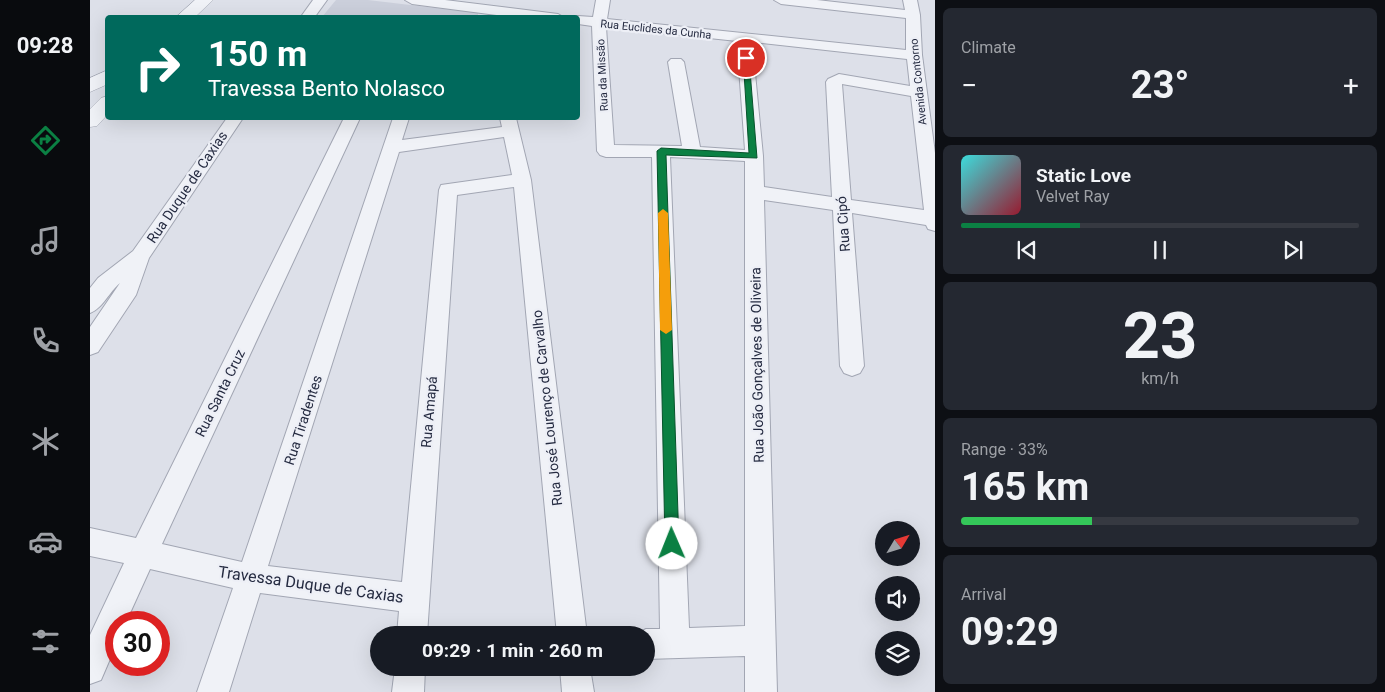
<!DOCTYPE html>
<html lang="en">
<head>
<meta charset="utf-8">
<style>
  :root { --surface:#171b24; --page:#242831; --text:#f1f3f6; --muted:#9ea1a6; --line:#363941; --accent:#0b8043 }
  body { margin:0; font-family:Roboto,sans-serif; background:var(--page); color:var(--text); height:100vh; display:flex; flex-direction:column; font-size:19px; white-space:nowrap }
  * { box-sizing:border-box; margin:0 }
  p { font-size:16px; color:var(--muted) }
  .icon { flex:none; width:28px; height:28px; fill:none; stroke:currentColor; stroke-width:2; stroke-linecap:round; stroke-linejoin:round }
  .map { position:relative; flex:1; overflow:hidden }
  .sheet { display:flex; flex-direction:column; gap:8px; padding:8px; background:#0d0f14; width:450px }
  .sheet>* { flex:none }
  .guide { position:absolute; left:15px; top:15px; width:475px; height:105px; border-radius:5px; box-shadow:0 5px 20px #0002; background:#00695c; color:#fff; overflow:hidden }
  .needle { width:32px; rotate:52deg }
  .fabs { position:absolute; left:785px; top:521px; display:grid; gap:10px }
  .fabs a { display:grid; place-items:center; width:45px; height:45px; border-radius:50%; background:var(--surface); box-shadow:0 5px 20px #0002; font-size:25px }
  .speed { position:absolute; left:15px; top:611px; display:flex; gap:10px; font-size:25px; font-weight:700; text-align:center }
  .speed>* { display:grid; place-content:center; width:65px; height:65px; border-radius:50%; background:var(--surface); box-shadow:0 5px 20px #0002; line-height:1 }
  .speed .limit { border:8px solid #d22; background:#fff; color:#111 }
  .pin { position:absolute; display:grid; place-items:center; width:42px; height:42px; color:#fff; margin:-21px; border:2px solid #fff; border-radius:50%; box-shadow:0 1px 5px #0007 }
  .me { position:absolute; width:55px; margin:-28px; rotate:359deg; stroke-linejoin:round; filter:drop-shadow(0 0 4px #0008) }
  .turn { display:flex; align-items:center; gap:18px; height:105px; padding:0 20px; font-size:22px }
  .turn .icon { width:65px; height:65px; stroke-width:2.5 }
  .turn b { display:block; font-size:35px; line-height:42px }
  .big { font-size:38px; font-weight:700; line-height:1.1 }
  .sheet .card { flex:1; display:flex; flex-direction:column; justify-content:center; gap:8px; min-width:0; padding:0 18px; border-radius:8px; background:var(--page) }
  .sheet .dial { align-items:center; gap:0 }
  .dial b { font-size:65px; line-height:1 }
  .song { display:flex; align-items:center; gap:15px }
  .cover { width:60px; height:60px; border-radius:8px; background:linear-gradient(135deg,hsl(180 70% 55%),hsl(350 70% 35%)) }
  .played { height:5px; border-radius:2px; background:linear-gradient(90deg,var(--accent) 30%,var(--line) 30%) }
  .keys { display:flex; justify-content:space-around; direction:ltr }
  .heat { display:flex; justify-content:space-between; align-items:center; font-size:28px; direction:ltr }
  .charge { height:8px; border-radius:4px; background:linear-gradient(90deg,#34c759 33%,var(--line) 0) }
  .trip { position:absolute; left:280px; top:626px; width:285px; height:50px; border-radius:25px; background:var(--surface); box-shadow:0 5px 20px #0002; font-weight:700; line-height:50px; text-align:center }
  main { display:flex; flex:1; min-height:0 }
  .dock { display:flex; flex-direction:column; width:90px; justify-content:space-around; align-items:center; background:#090b0e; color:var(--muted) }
  .dock .icon { width:35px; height:35px }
  .dock .on { color:var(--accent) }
  .dock b { font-size:22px; color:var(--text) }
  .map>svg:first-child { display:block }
  .built { fill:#cbcfdb }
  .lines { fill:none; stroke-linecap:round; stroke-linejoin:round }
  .minor-casing { stroke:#a2a6b3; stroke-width:2 }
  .tertiary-casing { stroke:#a2a6b3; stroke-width:1 }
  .minor { fill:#f0f2f7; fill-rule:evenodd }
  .tertiary { fill:#f0f2f7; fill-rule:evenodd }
  .route { fill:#0b8043; stroke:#07532c }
  .slow { fill:#f59e0b }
  .labels { text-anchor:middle; stroke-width:4.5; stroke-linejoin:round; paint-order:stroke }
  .far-street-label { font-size:11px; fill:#252b41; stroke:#edeff6 }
  .street-label { font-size:14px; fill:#252b41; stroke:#edeff6 }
  .near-street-label { font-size:16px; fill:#252b41; stroke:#edeff6 }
</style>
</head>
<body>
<main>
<nav class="dock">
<b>09:28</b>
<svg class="icon on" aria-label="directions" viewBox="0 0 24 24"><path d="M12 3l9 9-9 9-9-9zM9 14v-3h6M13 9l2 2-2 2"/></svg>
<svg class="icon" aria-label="music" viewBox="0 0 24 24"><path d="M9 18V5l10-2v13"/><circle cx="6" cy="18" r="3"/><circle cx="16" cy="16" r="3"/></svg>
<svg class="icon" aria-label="phone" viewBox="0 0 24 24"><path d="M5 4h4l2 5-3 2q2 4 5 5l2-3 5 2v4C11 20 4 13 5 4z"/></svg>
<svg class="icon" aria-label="climate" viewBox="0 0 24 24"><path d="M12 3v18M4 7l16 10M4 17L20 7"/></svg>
<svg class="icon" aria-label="car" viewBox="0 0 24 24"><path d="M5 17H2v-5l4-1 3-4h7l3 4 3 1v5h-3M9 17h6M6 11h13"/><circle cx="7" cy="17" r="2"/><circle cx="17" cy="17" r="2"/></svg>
<svg class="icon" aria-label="filters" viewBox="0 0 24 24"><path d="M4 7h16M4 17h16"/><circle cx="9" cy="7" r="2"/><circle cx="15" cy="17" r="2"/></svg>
</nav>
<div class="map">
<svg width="845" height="692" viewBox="0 0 845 692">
  <rect width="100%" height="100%" fill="#dde0e9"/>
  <polygon class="built" points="246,0 278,0 388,13 388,17 232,17"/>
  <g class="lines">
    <defs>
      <g id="minor">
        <polygon points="223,0 237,0 224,18 210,18"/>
        <polygon points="315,0 355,0 468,14 475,18 430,18 322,4"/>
        <path d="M506,0h14l-3,19 299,31v-32l-125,-14 -7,-4h43l88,10 -2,-10h14l3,15 2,40 13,98v78l-7,-2 -2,-4 -74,-12 12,153 -4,7 -8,3 -8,-3 -4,-7 -7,-156 -69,-10 13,492h-32v-36l-99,3v-24h-11l11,-6h14l-8,-472h-46l-6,-2 -3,-4 -5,-125 -14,-2v-6h-5l5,-2 15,1zM516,27l131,14 8,109 -45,-3 -16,-85 -3,-3h-10l-3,3 14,84 -68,-1zM662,42l155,17 3,27 -71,-12 -11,5 -2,3 6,115 -68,-10 -1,-31zM752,84l69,12 13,114 -73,-10zM580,157l75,4v465l-56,2z"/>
        <path d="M137,118h16l-94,140 -13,37 -38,57 -8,3v-28l30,-44c-11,9 -17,25 -30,30v-25l8,-10 35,-27z"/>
        <path d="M254,118h16l-198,426 80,18 151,-444h16l-7,22 100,-13 -2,-9h16l15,62 56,455h-30l-43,-448 -57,8 -30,440h-30l2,-24 -139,-18 -31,99h-32l36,-104 -83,-19 -24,53h-10v23l-15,35 -11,4v-49l34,-72 -34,-7v-28l46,10zM414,137l8,38 -64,9 -7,1 -2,5 -37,392 -134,-16 131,-414z"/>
        <polygon points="305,668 335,668 334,692 302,692"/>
        <polygon points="470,668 500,668 504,692 472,692"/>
      </g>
      <g id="tertiary">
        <polygon points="105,0 123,0 104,18 85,18"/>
        <polygon points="18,70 18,84 0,92 0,78"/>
        <polygon points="18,96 18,114 7,126 0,127 0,109 11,98"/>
      </g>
    </defs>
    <use href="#minor" class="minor-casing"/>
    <use href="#tertiary" class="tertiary-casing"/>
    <use href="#minor" class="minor"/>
    <use href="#tertiary" class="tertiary"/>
  </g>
  <polygon class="route" points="653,56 659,58 667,158 576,155 589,544 587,549 582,551 577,549 575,544 567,151 571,148 659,153"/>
  <polygon class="slow" points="573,209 578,213 582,330 576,334 570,330 568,213"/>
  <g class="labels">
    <g class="far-street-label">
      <text transform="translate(566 29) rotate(6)" y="4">Rua Euclides da Cunha</text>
      <text transform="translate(512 75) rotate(-93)" y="4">Rua da Missão</text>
      <text transform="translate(828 82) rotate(-96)" y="4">Avenida Contorno</text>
    </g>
    <g class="street-label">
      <text transform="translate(97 187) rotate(-56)" y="5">Rua Duque de Caxias</text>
      <text transform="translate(753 224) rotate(-94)" y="5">Rua Cipó</text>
      <text transform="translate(667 365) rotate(-91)" y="5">Rua João Gonçalves de Oliveira</text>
      <text transform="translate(130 393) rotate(-64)" y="5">Rua Santa Cruz</text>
      <text transform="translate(457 408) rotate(-96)" y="5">Rua José Lourenço de Carvalho</text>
      <text transform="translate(339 412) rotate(-85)" y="5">Rua Amapá</text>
      <text transform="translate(213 420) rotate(-72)" y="5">Rua Tiradentes</text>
    </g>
    <g class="near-street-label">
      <text transform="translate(221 584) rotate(8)" y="6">Travessa Duque de Caxias</text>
    </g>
  </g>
</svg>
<div class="fabs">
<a><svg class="needle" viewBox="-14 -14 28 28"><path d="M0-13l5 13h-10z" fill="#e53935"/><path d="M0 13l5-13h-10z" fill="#9ea1a6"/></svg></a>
<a><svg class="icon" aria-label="sound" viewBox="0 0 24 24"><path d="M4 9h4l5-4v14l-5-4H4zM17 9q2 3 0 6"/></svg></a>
<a><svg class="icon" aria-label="layers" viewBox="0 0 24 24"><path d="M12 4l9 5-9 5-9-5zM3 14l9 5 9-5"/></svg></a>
</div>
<div class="speed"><div class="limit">30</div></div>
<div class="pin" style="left:656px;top:58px;background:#d93025"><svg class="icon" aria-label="arrive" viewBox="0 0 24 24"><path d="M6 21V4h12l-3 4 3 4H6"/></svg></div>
<svg class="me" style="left:582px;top:544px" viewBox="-20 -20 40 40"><circle r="19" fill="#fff"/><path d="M0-13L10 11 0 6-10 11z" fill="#0b8043"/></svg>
<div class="trip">09:29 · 1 min · 260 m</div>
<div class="guide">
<div class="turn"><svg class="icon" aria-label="right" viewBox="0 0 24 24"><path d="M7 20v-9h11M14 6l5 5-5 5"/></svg><div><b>150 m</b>Travessa Bento Nolasco</div></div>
</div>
</div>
<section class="sheet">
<div class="card"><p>Climate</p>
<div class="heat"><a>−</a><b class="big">23°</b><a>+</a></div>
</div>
<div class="card">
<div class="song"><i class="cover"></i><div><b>Static Love</b><p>Velvet Ray</p></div></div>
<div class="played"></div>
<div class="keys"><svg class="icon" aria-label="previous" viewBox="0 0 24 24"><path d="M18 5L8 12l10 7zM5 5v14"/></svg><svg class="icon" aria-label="pause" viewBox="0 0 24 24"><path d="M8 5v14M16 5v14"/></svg><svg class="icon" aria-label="next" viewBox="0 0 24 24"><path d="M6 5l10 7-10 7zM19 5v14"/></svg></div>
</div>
<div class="card dial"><b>23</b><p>km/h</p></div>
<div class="card"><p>Range · 33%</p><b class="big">165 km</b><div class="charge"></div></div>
<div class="card"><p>Arrival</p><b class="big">09:29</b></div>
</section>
</main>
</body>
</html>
